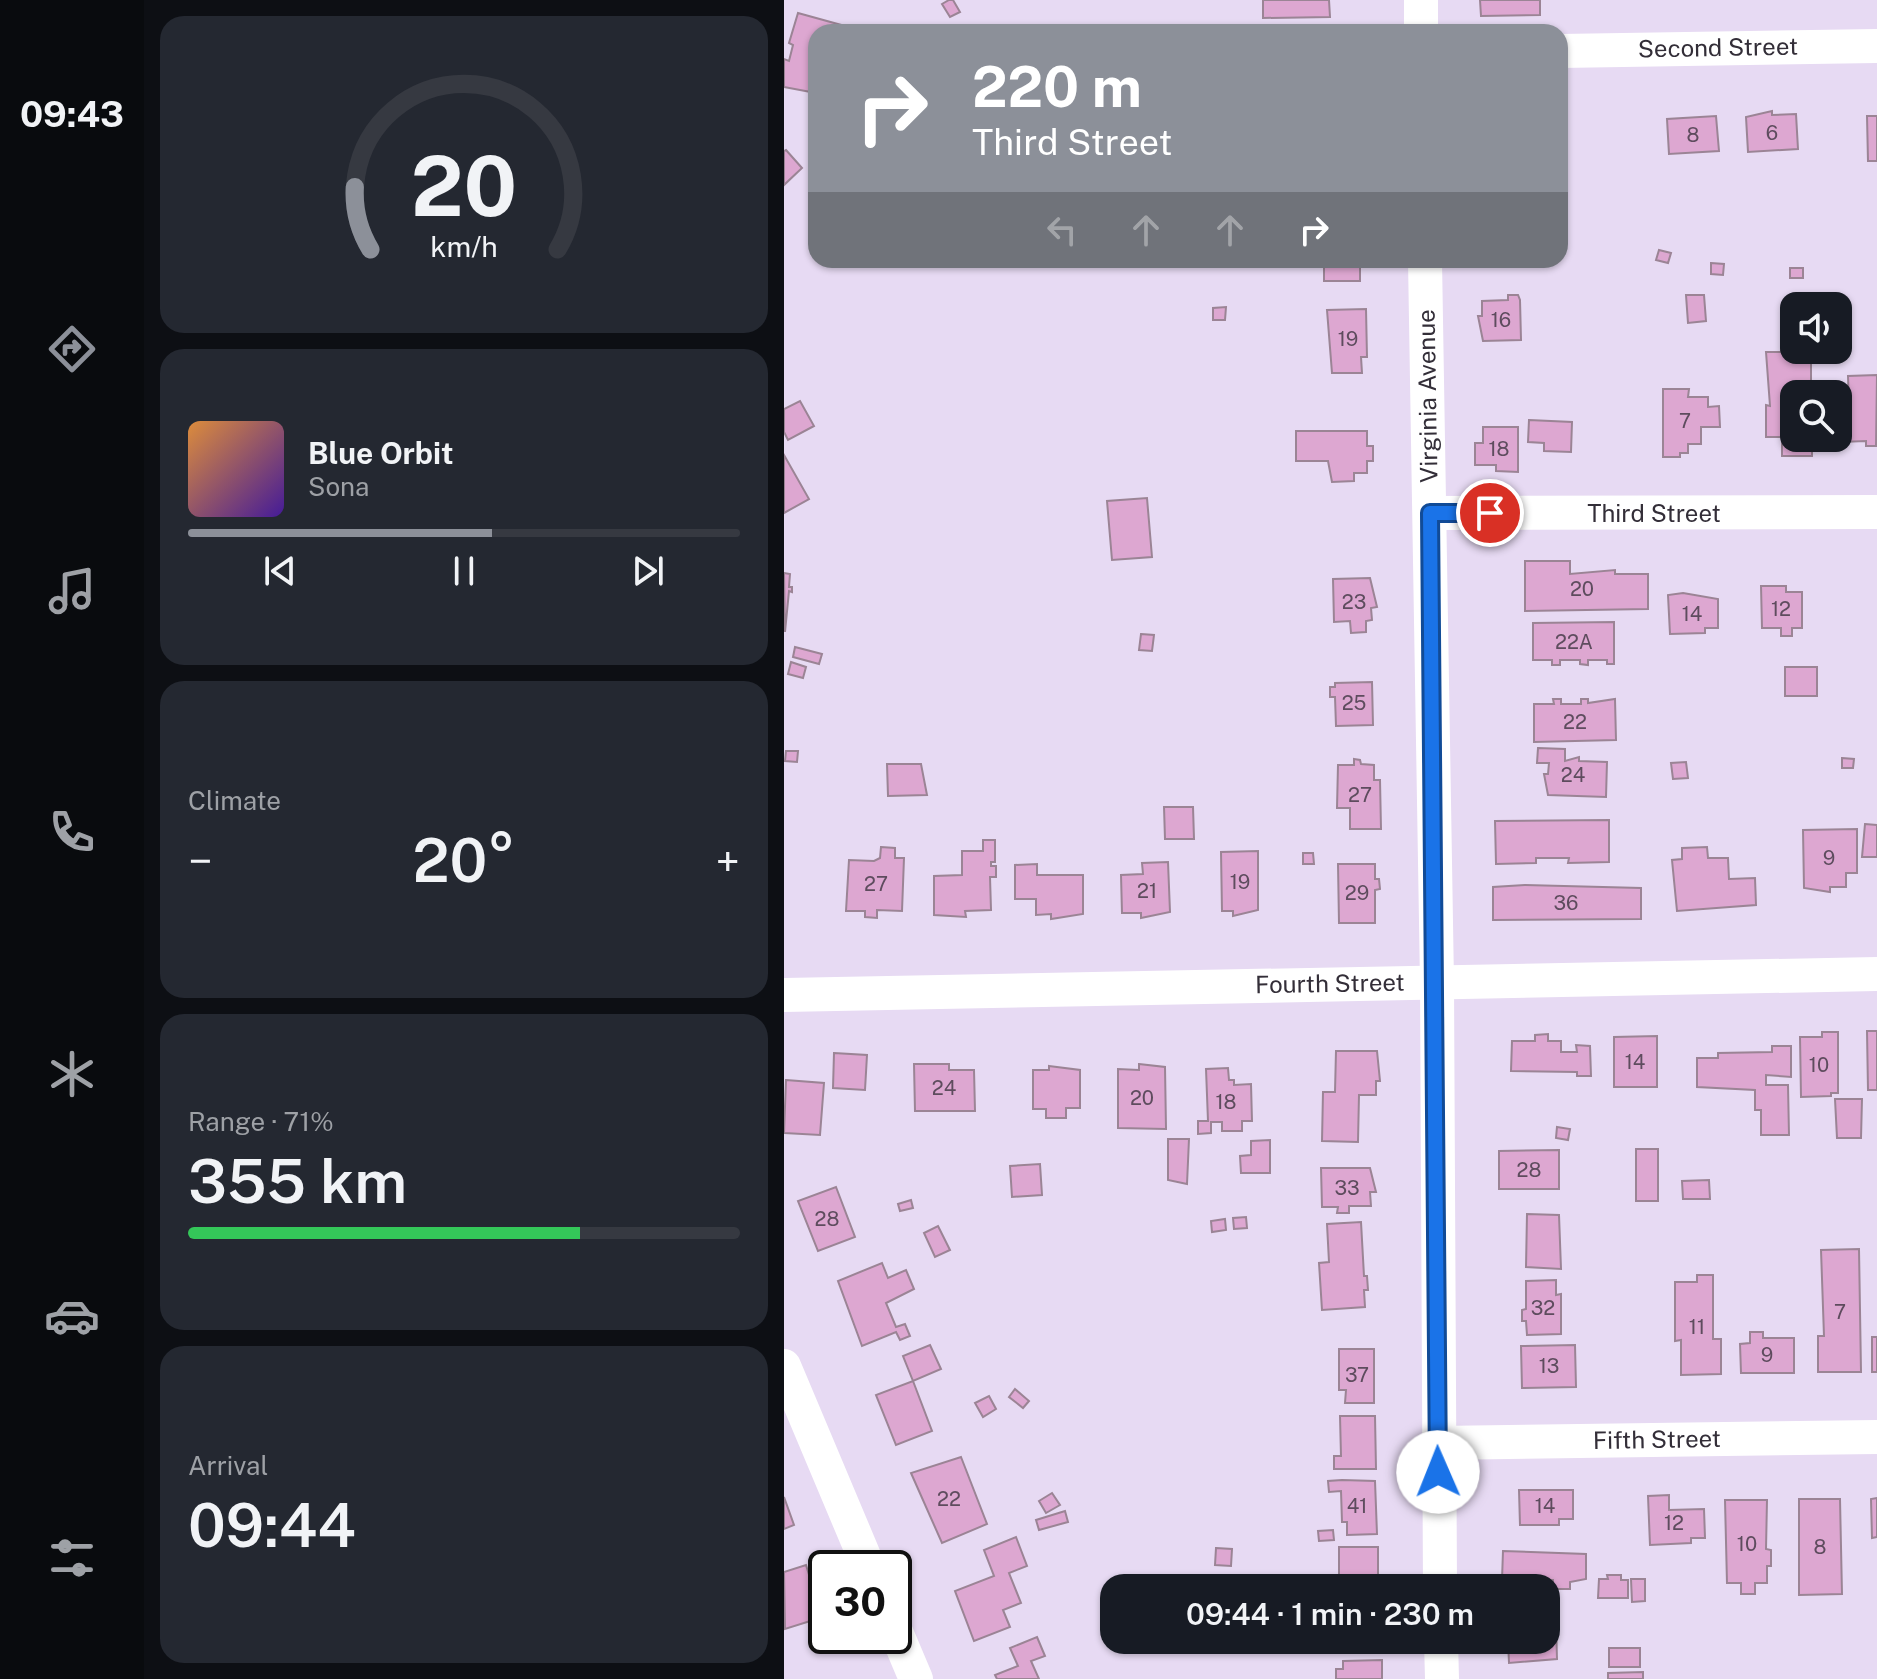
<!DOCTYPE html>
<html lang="en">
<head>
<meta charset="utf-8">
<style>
  :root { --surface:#171b24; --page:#242831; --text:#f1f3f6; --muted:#9ea1a6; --line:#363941; --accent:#8c9099 }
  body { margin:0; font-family:"Public Sans",sans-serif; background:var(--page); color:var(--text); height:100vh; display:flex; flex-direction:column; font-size:30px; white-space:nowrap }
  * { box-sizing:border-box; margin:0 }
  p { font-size:26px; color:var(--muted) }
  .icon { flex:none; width:44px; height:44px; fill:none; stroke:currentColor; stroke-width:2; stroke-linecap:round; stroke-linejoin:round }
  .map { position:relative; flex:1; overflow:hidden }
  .side { display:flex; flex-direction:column; gap:16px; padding:16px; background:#0d0f14; width:640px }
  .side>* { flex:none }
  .guide { position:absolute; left:24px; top:24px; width:760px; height:244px; border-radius:24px; box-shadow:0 2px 6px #0004; background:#8c9099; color:#fff; overflow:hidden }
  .controls { position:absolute; left:996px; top:292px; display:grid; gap:16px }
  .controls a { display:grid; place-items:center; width:72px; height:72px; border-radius:16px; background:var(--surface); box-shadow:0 2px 6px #0004; font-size:40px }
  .speed { position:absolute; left:24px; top:1550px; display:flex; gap:16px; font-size:40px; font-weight:700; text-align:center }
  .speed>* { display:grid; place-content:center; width:104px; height:104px; border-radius:50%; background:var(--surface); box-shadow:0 2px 6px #0004; line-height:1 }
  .speed .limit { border:4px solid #111; border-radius:12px; background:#fff; color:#111 }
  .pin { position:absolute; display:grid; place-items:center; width:68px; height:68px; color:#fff; margin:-34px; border:4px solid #fff; border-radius:50%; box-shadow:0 2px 8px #0007 }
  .me { position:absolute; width:88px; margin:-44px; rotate:359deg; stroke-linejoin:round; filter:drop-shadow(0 0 6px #0008) }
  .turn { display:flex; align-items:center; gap:28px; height:168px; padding:0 32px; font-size:36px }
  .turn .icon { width:104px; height:104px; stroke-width:2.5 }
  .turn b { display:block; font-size:56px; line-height:68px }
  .lanes { display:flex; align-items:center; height:76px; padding:0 32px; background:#0003; justify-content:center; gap:40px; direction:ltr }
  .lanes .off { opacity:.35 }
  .big { font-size:60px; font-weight:600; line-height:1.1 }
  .side .card { flex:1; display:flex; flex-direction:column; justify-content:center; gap:12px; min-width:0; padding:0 28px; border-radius:24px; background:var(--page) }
  .side .dial { align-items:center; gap:0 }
  .dial svg { height:208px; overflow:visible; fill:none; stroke:var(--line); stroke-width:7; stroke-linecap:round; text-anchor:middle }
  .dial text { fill:var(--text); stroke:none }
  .song { display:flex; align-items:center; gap:24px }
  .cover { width:96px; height:96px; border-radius:12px; background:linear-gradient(135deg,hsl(30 70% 55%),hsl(260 70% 35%)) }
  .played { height:8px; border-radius:4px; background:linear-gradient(90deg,var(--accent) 55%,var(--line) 55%) }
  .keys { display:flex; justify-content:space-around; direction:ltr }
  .heat { display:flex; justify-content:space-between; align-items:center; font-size:44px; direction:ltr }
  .charge { height:12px; border-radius:6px; background:linear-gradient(90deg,#34c759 71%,var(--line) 0) }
  .trip { position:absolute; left:316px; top:1574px; width:460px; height:80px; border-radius:24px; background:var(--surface); box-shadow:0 2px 6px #0004; font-weight:600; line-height:80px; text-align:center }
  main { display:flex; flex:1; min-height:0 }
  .menu { display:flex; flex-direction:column; width:144px; justify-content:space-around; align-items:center; background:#090b0e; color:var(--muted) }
  .menu .icon { width:56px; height:56px }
  .menu .selected { color:var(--accent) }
  .menu b { font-size:36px; color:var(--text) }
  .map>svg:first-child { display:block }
  .building { fill:#dda7d1; stroke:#9b8495; stroke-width:2 }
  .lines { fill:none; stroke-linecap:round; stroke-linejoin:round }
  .minor { stroke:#fff; stroke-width:34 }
  .route-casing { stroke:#114b97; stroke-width:20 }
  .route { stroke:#1a73e8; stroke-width:14 }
  .labels { text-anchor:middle; stroke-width:7; stroke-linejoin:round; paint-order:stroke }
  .number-label { font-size:20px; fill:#5e4c5e }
  .street-label { font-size:24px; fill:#332e38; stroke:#fff }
</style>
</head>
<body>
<main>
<nav class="menu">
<b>09:43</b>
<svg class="icon selected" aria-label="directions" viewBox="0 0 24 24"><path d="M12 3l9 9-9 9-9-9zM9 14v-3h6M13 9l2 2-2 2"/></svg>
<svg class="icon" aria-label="music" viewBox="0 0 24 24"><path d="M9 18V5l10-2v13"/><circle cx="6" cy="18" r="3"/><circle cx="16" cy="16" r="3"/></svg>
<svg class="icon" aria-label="phone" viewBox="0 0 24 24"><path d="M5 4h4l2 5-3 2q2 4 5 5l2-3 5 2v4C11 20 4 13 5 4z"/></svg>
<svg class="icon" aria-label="climate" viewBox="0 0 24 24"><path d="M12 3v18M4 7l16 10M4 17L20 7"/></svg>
<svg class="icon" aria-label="car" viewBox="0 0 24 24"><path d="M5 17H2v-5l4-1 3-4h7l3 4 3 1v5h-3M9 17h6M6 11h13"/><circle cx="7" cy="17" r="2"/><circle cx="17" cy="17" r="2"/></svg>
<svg class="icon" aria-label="filters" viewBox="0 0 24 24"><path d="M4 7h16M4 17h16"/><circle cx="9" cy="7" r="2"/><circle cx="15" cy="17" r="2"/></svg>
</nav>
<section class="side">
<div class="card dial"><svg viewBox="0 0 100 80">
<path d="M14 69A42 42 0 1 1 86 69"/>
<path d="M14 69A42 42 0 0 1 8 45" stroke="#8c9099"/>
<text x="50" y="56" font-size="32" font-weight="700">20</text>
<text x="50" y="72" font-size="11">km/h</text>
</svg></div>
<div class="card">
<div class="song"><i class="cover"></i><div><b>Blue Orbit</b><p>Sona</p></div></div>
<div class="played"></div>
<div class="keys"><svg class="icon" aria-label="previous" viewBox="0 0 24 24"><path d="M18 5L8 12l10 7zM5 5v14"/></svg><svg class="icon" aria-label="pause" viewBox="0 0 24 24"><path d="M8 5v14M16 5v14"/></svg><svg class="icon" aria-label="next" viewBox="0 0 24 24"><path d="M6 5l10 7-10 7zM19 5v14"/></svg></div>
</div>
<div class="card"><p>Climate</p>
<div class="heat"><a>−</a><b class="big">20°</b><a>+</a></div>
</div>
<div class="card"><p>Range · 71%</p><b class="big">355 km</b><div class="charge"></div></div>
<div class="card"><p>Arrival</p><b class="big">09:44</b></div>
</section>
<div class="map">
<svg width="1093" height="1679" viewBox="0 0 1093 1679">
  <rect width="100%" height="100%" fill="#e7daf3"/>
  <g class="building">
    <polygon points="165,0 169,0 176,12 166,17 158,4"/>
    <polygon points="479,0 545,0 546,17 479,18"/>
    <polygon points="696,0 756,0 756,15 697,16"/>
    <polygon points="14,13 61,26 59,32 32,32 32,93 0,87 0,59 5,61 9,45 5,43"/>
    <polygon points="988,111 988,115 1012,114 1014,149 964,152 962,117"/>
    <polygon points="932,116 935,151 885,154 883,119"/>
    <polygon points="1083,116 1093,116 1093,161 1084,161"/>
    <polygon points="2,150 18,168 0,185 0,151"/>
    <polygon points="875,250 887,253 884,263 872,260"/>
    <rect x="540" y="260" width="36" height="21"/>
    <polygon points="927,263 940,264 939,275 927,274"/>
    <rect x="1006" y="268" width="13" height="10"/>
    <polygon points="724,295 734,295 736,300 737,340 699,341 694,316 698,316 698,301 724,300"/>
    <polygon points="902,295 920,295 922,321 904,323"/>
    <polygon points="442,307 441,320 429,320 429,308"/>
    <polygon points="582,309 583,357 577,357 578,373 548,373 543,310"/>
    <polygon points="997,323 1010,323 1010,350 1027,352 1027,394 1010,394 1010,438 1028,438 1028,456 998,456 998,437 982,437 982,405 986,406 982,352 997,352"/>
    <polygon points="1093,375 1092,446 1082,446 1082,441 1057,442 1057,407 1065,407 1064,376"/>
    <polygon points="879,389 905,389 904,397 924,397 924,407 935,406 936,427 917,427 917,444 904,444 904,453 896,453 896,457 879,457"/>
    <polygon points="16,401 30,426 4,440 0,432 0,409"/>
    <polygon points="745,420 788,422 787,452 760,451 760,443 744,442"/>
    <polygon points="699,427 734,427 734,472 712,471 712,465 691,465 691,443 699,443"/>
    <polygon points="512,431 583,431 583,446 589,446 589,461 583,461 583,473 570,473 570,481 548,482 544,461 512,461"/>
    <polygon points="0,455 25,499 0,513"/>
    <polygon points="363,498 368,557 328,560 323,501"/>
    <polygon points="741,561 786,561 786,574 831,570 831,574 864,574 864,609 741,611"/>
    <polygon points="0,573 6,574 5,587 8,587 8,592 5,591 1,632"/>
    <polygon points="586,578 593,607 587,608 588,620 582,621 582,632 567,633 566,621 550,622 549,579"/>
    <polygon points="977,586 1002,586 1002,592 1018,592 1018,628 1008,628 1008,636 997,636 997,628 978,628"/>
    <polygon points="899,593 934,599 934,628 921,628 921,633 886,634 884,595"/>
    <polygon points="830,622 830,664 823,664 823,660 804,660 804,665 796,664 796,660 776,660 776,665 768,665 768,660 749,660 749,623"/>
    <polygon points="357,634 370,635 368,651 355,650"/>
    <polygon points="11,647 38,654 35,664 9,657"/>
    <polygon points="7,662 22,667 19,678 4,674"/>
    <rect x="1001" y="667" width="32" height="29"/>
    <polygon points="588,682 589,725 552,726 551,697 546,697 546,687 551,687 551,683"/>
    <polygon points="769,699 777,699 777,704 797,704 797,699 804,699 804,703 831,699 832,740 750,742 750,704 770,704"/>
    <polygon points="754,748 781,749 781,761 795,757 795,761 823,762 822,797 764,795 760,774 764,774 765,763 753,763"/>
    <polygon points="2,751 14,751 13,762 1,761"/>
    <polygon points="1058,758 1070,759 1069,768 1058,768"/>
    <polygon points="570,759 576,760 577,764 590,765 590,780 596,780 597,829 566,829 566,808 553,808 554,765 570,765"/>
    <polygon points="902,762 904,778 889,779 887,763"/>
    <polygon points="103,764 137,764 143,795 104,796"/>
    <polygon points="380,807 409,807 410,839 381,839"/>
    <polygon points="825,820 825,862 784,863 785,858 752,858 752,863 712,864 711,821"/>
    <polygon points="1081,824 1093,825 1093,857 1078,857"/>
    <polygon points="1073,829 1073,873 1062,873 1062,887 1046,887 1046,892 1020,888 1019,830"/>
    <polygon points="199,840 211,840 211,862 207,862 207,866 212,866 212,877 206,877 207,910 181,911 182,917 150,915 150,876 178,875 178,851 199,851"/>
    <polygon points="97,847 111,848 111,858 120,858 118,911 93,910 93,918 81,917 81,911 62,911 65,860 90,861 96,858"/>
    <polygon points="923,847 924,858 944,858 945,879 971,878 972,905 893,911 888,860 898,859 898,848"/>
    <polygon points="474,851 474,910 449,916 449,911 438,911 437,852"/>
    <polygon points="519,853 529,853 530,864 519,864"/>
    <polygon points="384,862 386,912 357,918 357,913 338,913 337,875 359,874 358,863"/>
    <polygon points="253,864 253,875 299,875 299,914 267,919 267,914 252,915 252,899 231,899 231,865"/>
    <polygon points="554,864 591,864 591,879 595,879 596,889 591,890 591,923 555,923"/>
    <polygon points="741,885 857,888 857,919 709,920 709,887"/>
    <polygon points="1083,1031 1093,1031 1093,1090 1084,1090"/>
    <polygon points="1038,1032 1054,1032 1054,1093 1047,1093 1047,1096 1017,1097 1016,1037 1038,1037"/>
    <polygon points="764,1034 764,1041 777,1041 777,1052 793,1052 792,1045 806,1046 807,1076 793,1076 793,1072 727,1071 728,1041 751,1041 751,1035"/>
    <polygon points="873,1036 873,1087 830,1087 830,1037"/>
    <polygon points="988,1046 1007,1046 1007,1077 982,1075 982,1085 1004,1085 1005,1135 977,1135 977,1110 971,1110 971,1090 913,1087 913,1058 934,1058 934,1053 988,1052"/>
    <polygon points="552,1051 593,1051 596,1081 592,1081 592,1095 575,1095 574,1142 538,1141 539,1092 551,1092"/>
    <polygon points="50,1053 83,1055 81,1090 49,1088"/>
    <polygon points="130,1064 165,1064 165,1070 190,1070 191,1111 131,1111"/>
    <polygon points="355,1064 381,1067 382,1129 334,1128 334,1069 355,1070"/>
    <polygon points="265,1066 296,1070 296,1108 282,1108 282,1118 262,1118 262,1109 249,1109 249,1070 265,1070"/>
    <polygon points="444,1068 445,1080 450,1080 450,1085 467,1084 468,1121 458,1121 458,1131 438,1131 438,1122 427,1122 427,1133 414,1134 414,1121 424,1121 422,1069"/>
    <polygon points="2,1080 40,1083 36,1135 0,1133"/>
    <polygon points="1051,1099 1078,1099 1077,1138 1053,1138"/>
    <polygon points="773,1127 786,1129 784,1140 772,1138"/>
    <polygon points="384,1139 405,1139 403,1184 384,1180"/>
    <polygon points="486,1140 486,1173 457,1173 456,1156 467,1155 467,1141"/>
    <rect x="852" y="1149" width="22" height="52"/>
    <polygon points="775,1150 775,1189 715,1189 715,1151"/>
    <polygon points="256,1164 258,1195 228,1197 226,1166"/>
    <polygon points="537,1168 586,1168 592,1192 586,1192 587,1206 565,1206 565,1213 553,1213 554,1207 538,1207"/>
    <polygon points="925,1180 926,1199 899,1199 898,1181"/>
    <polygon points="52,1187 71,1237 34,1251 14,1201"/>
    <polygon points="127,1200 129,1208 116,1211 114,1204"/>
    <polygon points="743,1214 775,1215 777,1269 742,1267"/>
    <polygon points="462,1217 463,1228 450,1229 449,1218"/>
    <polygon points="441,1219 442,1230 428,1232 427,1221"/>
    <polygon points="577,1222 580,1276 583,1276 584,1290 580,1290 581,1307 538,1310 535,1263 545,1262 543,1224"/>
    <polygon points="154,1226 166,1250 151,1257 140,1233"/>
    <polygon points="1075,1249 1077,1372 1034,1372 1034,1336 1040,1336 1037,1250"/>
    <polygon points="98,1263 104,1278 122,1270 130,1289 102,1303 112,1327 121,1324 126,1336 116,1340 112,1332 78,1346 54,1281"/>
    <polygon points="913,1275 929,1275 929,1339 937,1339 937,1374 897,1375 897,1340 891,1341 891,1282 913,1282"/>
    <polygon points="772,1280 772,1295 777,1294 777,1334 743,1335 742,1321 738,1321 738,1310 742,1309 742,1281"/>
    <polygon points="966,1332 979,1332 979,1338 1010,1338 1010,1373 957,1373 956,1344 966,1343"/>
    <rect x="1088" y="1337" width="5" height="35"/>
    <polygon points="146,1345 157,1369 129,1381 119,1356"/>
    <polygon points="791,1345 792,1387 738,1388 737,1346"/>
    <polygon points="555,1349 590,1349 590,1403 561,1403 562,1390 555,1390"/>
    <polygon points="129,1381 148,1431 112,1445 92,1395"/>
    <polygon points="231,1389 245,1401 239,1408 225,1397"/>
    <polygon points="205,1396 212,1409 199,1417 191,1403"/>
    <polygon points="556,1416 591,1416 592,1469 550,1469 550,1456 557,1456"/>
    <polygon points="177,1457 203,1524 158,1543 127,1473"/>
    <polygon points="558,1480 591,1481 593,1534 563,1535 563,1522 558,1522 557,1491 545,1492 544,1481"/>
    <polygon points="735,1490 789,1490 789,1519 775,1519 775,1525 736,1525"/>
    <polygon points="268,1493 276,1505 262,1513 255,1501"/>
    <polygon points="885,1495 885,1510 920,1509 921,1538 907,1538 907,1543 866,1545 864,1496"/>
    <polygon points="0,1497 10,1525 0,1529"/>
    <polygon points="1093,1498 1093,1537 1088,1538 1087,1499"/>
    <polygon points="1015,1499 1056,1499 1058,1594 1015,1595"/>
    <polygon points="941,1500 983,1500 982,1549 987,1550 987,1566 983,1566 983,1583 971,1583 971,1594 957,1594 957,1583 943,1583"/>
    <polygon points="281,1511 284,1522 255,1530 252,1520"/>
    <polygon points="549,1530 550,1540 535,1541 534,1531"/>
    <polygon points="232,1537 243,1566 225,1573 237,1603 219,1610 226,1627 190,1641 171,1591 210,1576 200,1550"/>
    <rect x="555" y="1547" width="39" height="41"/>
    <polygon points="432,1548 448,1549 447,1566 431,1565"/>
    <polygon points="719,1551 802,1554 802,1579 786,1582 786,1589 769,1589 769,1580 718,1580"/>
    <polygon points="22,1565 26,1578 31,1576 33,1583 28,1584 39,1617 1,1629 0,1572"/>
    <polygon points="823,1575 837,1575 837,1580 844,1580 844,1598 814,1598 815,1579 824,1579"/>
    <polygon points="847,1579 861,1579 861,1601 848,1602"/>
    <polygon points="762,1623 772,1623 773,1659 725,1663 724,1640 762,1640"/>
    <polygon points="253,1637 261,1656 247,1661 255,1679 213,1679 211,1675 234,1666 226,1648"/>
    <rect x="825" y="1648" width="31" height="19"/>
    <polygon points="598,1660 598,1679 552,1679 552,1669 559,1669 559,1661"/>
    <polygon points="859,1672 859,1679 824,1679 824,1673"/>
  </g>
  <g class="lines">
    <g class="minor">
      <polyline points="637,0 637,32"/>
      <polyline points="776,51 1093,46"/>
      <polyline points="641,260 653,982 656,1588"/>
      <polyline points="646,513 1093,512"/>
      <polyline points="0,995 1093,974"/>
      <polyline points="0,1366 85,1568"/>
      <polyline points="654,1443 1093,1437"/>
      <polyline points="110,1627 132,1679"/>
      <polyline points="657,1640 658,1679"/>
    </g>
  </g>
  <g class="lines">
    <defs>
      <polyline id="route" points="654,1472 646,513 706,513"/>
    </defs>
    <use href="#route" class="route-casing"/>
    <use href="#route" class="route"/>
  </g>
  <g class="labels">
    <g class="number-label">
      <text x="988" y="140">6</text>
      <text x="909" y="142">8</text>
      <text x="717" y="327">16</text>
      <text x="564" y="346">19</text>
      <text x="901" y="428">7</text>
      <text x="715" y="456">18</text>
      <text x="798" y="596">20</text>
      <text x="570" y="609">23</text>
      <text x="997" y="616">12</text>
      <text x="908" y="621">14</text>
      <text x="790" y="649">22A</text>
      <text x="570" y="710">25</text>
      <text x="791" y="729">22</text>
      <text x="789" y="782">24</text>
      <text x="576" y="802">27</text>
      <text x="1045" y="865">9</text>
      <text x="456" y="889">19</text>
      <text x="92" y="891">27</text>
      <text x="363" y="898">21</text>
      <text x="573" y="900">29</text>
      <text x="782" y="910">36</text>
      <text x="851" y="1069">14</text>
      <text x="1035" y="1072">10</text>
      <text x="160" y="1095">24</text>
      <text x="358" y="1105">20</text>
      <text x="442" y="1109">18</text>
      <text x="745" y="1177">28</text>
      <text x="563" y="1195">33</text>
      <text x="43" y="1226">28</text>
      <text x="759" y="1315">32</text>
      <text x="1056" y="1319">7</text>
      <text x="913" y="1334">11</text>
      <text x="983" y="1362">9</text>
      <text x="765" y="1373">13</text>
      <text x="573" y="1382">37</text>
      <text x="165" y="1506">22</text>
      <text x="573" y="1513">41</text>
      <text x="761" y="1513">14</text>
      <text x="890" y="1530">12</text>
      <text x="963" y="1551">10</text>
      <text x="1036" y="1554">8</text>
    </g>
    <g class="street-label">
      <text transform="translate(934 48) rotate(-1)" y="8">Second Street</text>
      <text transform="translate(644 396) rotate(-91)" y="8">Virginia Avenue</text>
      <text x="870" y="522">Third Street</text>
      <text transform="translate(546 984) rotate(-1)" y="8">Fourth Street</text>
      <text transform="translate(873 1440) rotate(-1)" y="8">Fifth Street</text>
    </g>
  </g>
</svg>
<div class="controls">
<a><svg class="icon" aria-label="sound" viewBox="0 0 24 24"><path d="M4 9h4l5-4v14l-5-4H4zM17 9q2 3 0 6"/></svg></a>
<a><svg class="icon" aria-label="search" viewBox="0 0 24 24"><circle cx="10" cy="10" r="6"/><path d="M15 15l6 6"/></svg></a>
</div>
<div class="speed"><div class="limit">30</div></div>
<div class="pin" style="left:706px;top:513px;background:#d93025"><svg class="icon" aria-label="arrive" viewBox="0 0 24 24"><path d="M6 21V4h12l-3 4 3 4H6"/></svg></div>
<svg class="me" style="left:654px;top:1472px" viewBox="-20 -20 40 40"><circle r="19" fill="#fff"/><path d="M0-13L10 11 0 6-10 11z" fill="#1a73e8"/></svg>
<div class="trip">09:44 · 1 min · 230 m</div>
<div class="guide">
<div class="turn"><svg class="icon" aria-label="right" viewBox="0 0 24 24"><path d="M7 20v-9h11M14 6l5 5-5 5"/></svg><div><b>220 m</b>Third Street</div></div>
<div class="lanes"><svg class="icon off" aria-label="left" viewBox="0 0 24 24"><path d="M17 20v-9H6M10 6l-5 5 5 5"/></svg><svg class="icon off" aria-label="ahead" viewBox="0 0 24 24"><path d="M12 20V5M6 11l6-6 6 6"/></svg><svg class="icon off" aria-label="ahead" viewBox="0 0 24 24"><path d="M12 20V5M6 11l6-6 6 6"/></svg><svg class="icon" aria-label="right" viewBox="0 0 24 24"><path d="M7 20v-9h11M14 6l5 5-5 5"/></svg></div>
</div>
</div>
</main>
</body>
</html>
